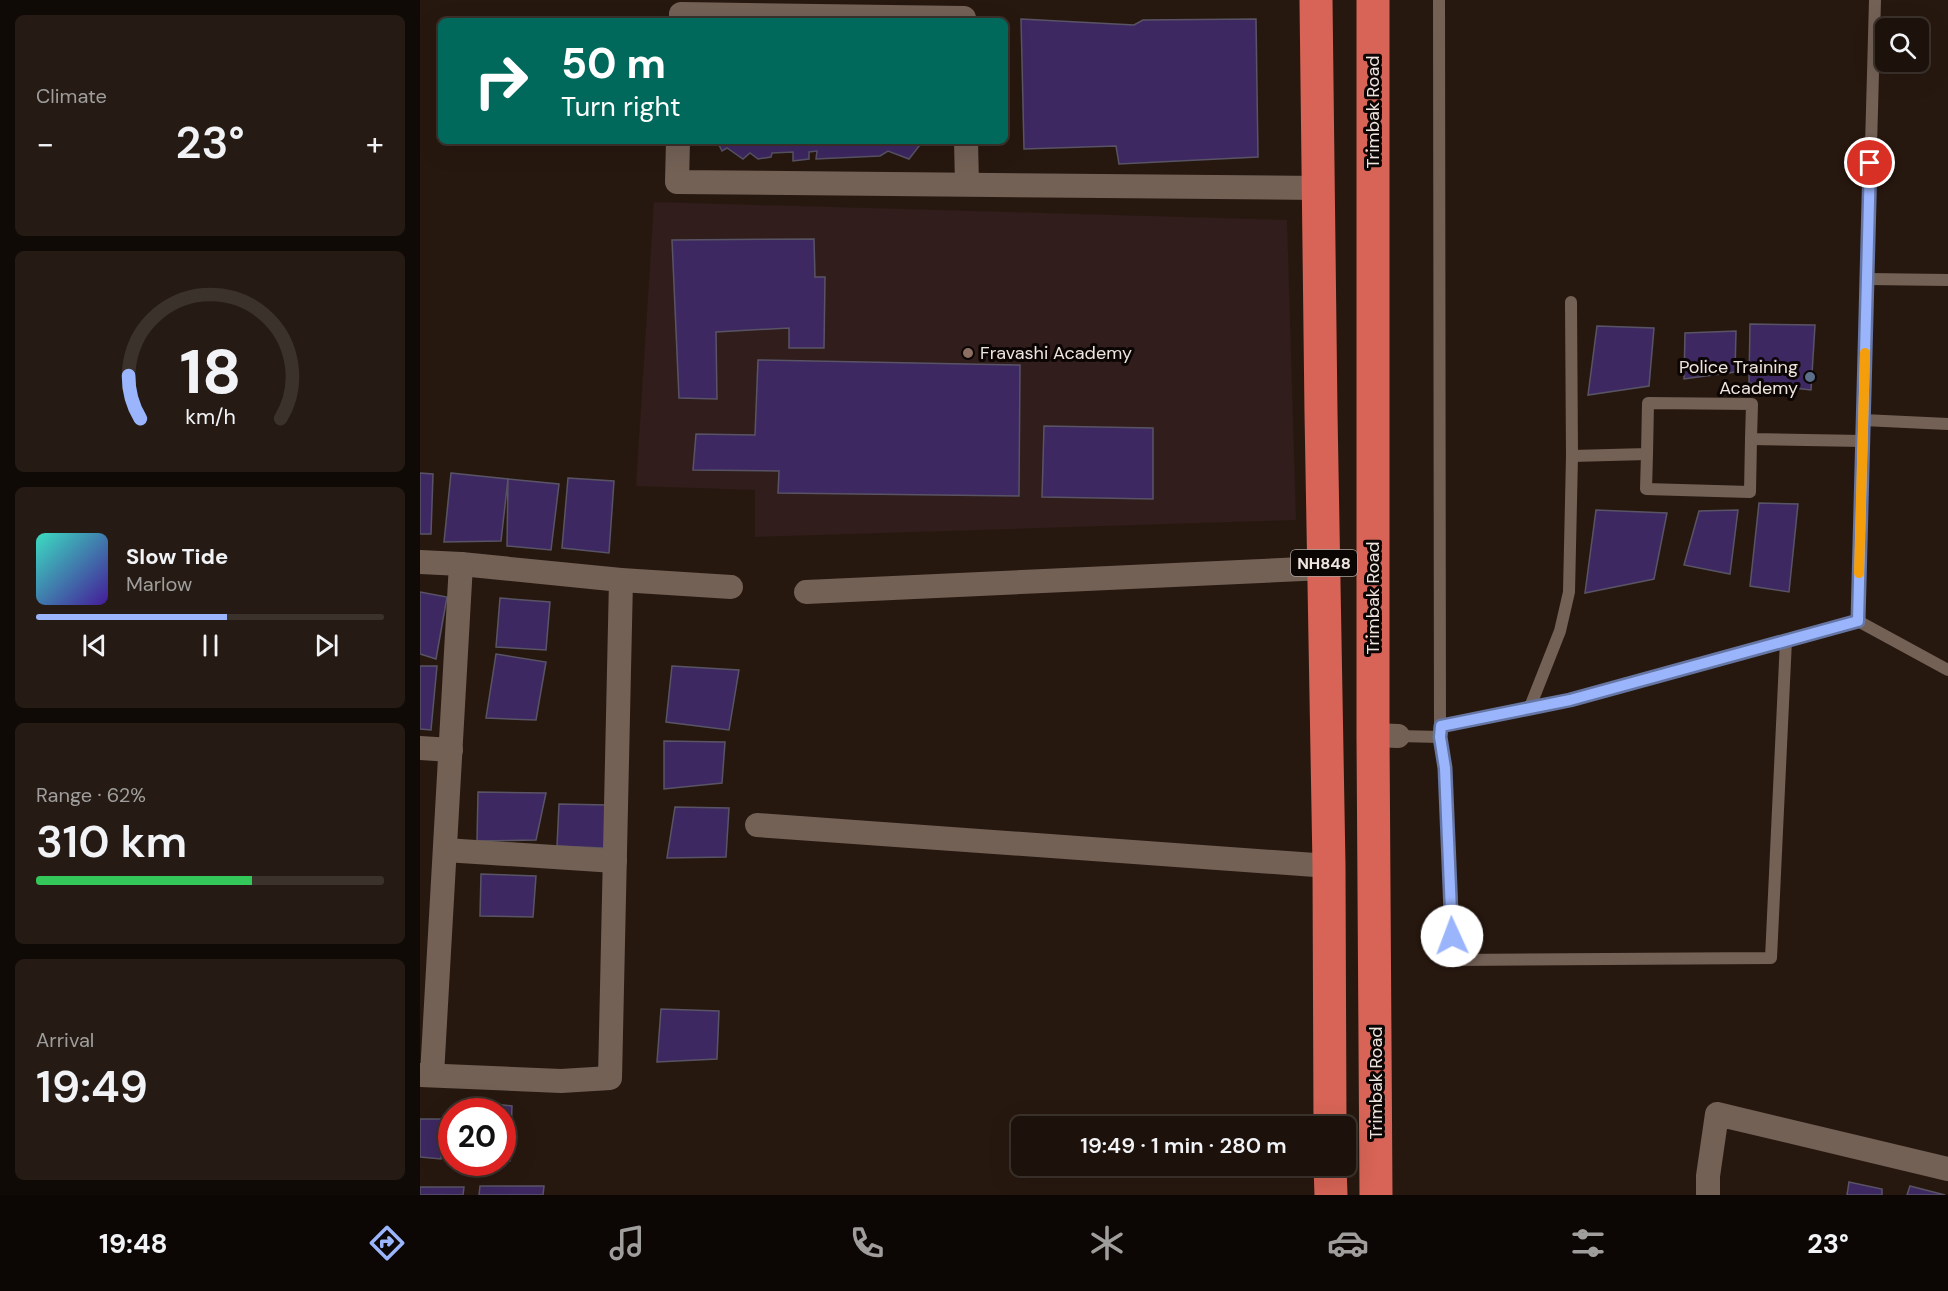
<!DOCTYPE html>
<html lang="en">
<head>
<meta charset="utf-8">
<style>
  :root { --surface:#1d120b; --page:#251b14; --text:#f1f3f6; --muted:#a09e9d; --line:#3b322c; --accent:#9bb5fd }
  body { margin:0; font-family:"DM Sans",sans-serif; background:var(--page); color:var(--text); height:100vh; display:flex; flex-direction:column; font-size:22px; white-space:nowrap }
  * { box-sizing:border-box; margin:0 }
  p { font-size:20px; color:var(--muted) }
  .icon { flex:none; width:33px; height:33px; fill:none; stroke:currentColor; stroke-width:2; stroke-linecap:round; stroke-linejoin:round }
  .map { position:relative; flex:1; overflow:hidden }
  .side { display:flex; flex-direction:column; gap:15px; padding:15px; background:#100a06; width:420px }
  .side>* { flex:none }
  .banner { position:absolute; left:18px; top:18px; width:570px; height:126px; border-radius:9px; box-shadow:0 6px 24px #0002,0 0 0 2px var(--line); background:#00695c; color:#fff; overflow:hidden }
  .buttons { position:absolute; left:1455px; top:18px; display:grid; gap:12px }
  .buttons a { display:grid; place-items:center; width:54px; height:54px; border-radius:9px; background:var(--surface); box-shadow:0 6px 24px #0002,0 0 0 2px var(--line); font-size:30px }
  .speed { position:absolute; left:18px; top:1098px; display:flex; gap:12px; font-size:30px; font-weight:700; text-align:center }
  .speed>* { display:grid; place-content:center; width:78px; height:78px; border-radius:50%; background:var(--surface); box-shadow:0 6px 24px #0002,0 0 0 2px var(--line); line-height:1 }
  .speed .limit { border:9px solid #d22; background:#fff; color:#111 }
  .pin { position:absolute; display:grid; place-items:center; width:51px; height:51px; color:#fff; margin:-26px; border:3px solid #fff; border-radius:50%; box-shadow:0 2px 6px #0007 }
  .me { position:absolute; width:66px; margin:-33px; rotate:358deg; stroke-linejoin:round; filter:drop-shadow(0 0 4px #0008) }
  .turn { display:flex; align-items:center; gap:21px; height:126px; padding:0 24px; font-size:27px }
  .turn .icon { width:78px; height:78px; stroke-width:2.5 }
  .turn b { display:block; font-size:42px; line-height:51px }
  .big { font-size:45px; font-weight:600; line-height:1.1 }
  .side .tile { flex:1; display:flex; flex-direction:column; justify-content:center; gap:9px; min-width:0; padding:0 21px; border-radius:9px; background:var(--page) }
  .side .dial { align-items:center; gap:0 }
  .dial svg { height:156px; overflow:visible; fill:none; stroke:var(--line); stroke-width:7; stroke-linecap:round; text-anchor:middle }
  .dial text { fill:var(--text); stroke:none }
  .song { display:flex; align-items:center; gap:18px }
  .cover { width:72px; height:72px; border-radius:9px; background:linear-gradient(135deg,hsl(170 70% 55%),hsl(260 70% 35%)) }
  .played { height:6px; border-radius:3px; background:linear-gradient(90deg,var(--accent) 55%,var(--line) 55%) }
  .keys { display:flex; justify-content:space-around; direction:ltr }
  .heat { display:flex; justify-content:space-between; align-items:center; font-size:33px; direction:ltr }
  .charge { height:9px; border-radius:4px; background:linear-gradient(90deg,#34c759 62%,var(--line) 0) }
  .trip { position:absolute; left:591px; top:1116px; width:345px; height:60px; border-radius:9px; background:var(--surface); box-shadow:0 6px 24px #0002,0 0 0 2px var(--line); font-weight:600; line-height:60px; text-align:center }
  .menu { display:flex; height:96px; justify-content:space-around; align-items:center; background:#0c0704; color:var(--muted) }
  .menu .icon { width:42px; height:42px }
  .menu .current { color:var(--accent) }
  .menu b { font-size:27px; color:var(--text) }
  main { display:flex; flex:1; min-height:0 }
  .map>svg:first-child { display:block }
  .education { fill:#301d1c }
  .building { fill:#3d2861; stroke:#595465; stroke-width:1.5 }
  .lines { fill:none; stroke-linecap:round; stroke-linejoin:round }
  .lane { stroke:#736156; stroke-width:12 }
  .street { stroke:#736156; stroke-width:24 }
  .highway { stroke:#d76456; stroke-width:33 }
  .route-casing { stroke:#6576a4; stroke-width:15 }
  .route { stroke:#9bb5fd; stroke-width:10 }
  .slow { stroke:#f59e0b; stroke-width:10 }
  .education-dot { fill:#8d6e63; stroke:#0b0503; stroke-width:2 }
  .service-dot { fill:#5c6f8a; stroke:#0b0503; stroke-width:2 }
  .labels { text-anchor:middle; stroke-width:6; stroke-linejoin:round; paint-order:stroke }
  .shield { fill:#0b0503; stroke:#aba29d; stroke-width:1.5 }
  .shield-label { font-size:16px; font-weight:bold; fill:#efe5df }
  .street-label { font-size:18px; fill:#efe5df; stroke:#0b0503 }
  .poi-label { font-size:18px; fill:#efe5df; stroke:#0b0503; text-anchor:start }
</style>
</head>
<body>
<main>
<section class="side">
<div class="tile"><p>Climate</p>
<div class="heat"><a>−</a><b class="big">23°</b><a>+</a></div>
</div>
<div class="tile dial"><svg viewBox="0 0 100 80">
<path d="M14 69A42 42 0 1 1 86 69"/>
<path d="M14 69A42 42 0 0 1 8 47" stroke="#9bb5fd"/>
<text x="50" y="56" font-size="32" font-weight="700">18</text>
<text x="50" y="72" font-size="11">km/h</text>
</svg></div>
<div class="tile">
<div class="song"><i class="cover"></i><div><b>Slow Tide</b><p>Marlow</p></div></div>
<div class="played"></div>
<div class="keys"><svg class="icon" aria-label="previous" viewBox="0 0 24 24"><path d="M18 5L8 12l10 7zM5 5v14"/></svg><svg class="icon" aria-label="pause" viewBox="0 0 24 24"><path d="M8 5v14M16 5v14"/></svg><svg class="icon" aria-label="next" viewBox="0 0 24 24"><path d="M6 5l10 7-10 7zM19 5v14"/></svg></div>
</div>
<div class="tile"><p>Range · 62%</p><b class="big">310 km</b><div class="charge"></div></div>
<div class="tile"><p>Arrival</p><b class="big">19:49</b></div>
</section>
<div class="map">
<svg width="1528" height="1195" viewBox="0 0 1528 1195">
  <rect width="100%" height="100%" fill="#27180f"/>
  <polygon class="education" points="234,202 867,220 876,520 335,537 335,490 216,486"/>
  <g class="building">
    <polygon points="601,19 714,25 723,20 836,19 838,157 699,164 696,146 604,149"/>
    <polygon points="297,141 503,141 489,159 468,151 460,156 396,159 397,151 389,152 389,159 373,161 373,152 352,153 351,157 338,159 330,153 323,159 307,148 302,151"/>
    <polygon points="394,239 395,277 405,277 404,348 369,348 369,328 296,332 297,399 259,398 252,240"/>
    <polygon points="1330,324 1395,325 1391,390 1329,383"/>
    <polygon points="1177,326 1234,328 1229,386 1168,395"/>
    <polygon points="1316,331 1315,372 1264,379 1265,333"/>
    <polygon points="338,360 600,365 599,496 358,493 359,471 273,470 276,434 335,435"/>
    <polygon points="624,426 733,428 733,499 622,497"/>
    <polygon points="0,473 13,474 11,534 0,534"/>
    <polygon points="31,473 88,479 81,541 24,542"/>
    <polygon points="148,478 194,481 189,553 142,548"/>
    <polygon points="88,479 139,484 131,550 87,546"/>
    <polygon points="1339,503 1378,504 1369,592 1330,586"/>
    <polygon points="1176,510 1247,513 1234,579 1165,593"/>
    <polygon points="1318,510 1310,574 1264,565 1279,511"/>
    <polygon points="0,592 27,597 16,659 0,654"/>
    <polygon points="80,598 130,602 126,650 76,647"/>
    <polygon points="76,654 126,662 116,720 66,718"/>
    <polygon points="0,666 17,666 11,730 0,729"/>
    <polygon points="252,666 319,670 309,730 246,722"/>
    <polygon points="244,741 305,742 302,783 244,789"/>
    <polygon points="58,792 126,793 116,840 57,841"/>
    <polygon points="139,804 188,805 184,848 137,846"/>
    <polygon points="255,807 309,808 306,857 247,858"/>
    <polygon points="61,874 116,876 113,917 60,916"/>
    <polygon points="241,1009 299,1011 297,1059 237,1062"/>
    <polygon points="73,1104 92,1106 90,1161 82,1161 82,1112 73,1112"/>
    <polygon points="0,1119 24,1119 21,1159 0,1157"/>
    <polygon points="1429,1182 1462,1189 1462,1195 1427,1195"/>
    <polygon points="60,1186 124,1186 123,1195 59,1195"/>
    <polygon points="1490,1186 1525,1195 1487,1195"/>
    <polygon points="0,1187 44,1187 43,1195 0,1195"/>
  </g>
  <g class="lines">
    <g class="lane">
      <polyline points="1019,0 1020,737 1025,768 1032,960 1351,958 1366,640"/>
      <polyline points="1447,279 1528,280"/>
      <polyline points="1443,420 1528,424"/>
      <polyline points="1227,454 1226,489 1330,492 1331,439"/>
      <polyline points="1152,456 1227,454 1228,403 1332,404 1331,439 1443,441"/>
      <polyline points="1438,621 1455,0"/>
      <polyline points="1110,707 1140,631 1149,592 1152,456 1151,302"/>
      <polyline points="1021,726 1150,700 1438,621 1528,670"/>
      <polyline points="978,736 1020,737"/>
    </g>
    <g class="street">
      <polyline points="261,21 261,14 544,18 544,21"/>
      <polyline points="258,141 257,182 899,188"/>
      <polyline points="546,141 547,184"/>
      <polyline points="0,562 41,564 201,580 311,587"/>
      <polyline points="386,592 904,568"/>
      <polyline points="953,735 978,736"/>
      <polyline points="0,748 31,750"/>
      <polyline points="337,825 909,866"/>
      <polyline points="25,850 195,861"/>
      <polyline points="0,1075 141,1081 190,1078 201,580"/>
      <polyline points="12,1075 41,564"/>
      <polyline points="1288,1195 1288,1176 1297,1114 1528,1169"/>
    </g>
    <g class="highway">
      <polyline points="896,0 901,413 909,866 910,1126"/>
      <polyline points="953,0 953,735 956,1195"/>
      <polyline points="910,1166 911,1195"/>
    </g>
  </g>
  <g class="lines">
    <defs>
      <polyline id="route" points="1032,936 1025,768 1020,737 1021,726 1150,700 1438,621 1450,163"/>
    </defs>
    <use href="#route" class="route-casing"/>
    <use href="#route" class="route"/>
    <polyline class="slow" points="1439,573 1445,353"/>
  </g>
  <circle class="education-dot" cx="548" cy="353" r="6"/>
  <circle class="service-dot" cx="1390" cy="377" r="6"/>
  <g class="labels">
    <rect class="shield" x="871" y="550" width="66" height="26" rx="4.5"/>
    <g class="shield-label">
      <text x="904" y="569">NH848</text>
    </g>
    <g class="street-label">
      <text transform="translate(953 112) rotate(-90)" y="6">Trimbak Road</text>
      <text transform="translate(953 598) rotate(-90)" y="6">Trimbak Road</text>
      <text transform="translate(956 1083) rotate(-90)" y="6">Trimbak Road</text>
    </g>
    <g class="poi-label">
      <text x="560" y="359">Fravashi Academy</text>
      <text x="1378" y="373" text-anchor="end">Police Training<tspan x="1378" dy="21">Academy</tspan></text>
    </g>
  </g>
</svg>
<div class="buttons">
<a><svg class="icon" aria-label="search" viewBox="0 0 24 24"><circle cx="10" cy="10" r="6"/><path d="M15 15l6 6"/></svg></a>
</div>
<div class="speed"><div class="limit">20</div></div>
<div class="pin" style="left:1450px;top:163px;background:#d93025"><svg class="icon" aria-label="arrive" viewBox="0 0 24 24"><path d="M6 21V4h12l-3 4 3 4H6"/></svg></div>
<svg class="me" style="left:1032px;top:936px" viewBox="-20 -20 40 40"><circle r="19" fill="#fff"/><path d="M0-13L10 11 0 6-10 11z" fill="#9bb5fd"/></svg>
<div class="trip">19:49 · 1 min · 280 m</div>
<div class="banner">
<div class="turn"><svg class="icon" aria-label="right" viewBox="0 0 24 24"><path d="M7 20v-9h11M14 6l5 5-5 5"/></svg><div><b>50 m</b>Turn right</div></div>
</div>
</div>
</main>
<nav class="menu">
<b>19:48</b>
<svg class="icon current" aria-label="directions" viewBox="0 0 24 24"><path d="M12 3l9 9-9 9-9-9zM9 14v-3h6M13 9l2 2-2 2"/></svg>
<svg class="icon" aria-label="music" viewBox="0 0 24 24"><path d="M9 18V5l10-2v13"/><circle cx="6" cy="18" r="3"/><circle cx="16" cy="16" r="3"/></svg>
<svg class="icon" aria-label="phone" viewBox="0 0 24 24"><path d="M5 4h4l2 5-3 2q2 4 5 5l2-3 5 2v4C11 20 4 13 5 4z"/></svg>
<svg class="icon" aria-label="climate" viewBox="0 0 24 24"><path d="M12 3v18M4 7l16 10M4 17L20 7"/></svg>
<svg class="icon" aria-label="car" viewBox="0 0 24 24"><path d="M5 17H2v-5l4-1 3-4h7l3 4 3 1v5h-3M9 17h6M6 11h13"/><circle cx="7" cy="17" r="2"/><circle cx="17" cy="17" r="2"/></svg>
<svg class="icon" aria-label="filters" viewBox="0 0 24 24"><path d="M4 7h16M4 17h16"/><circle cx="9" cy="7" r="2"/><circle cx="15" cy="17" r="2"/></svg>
<b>23°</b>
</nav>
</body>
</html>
